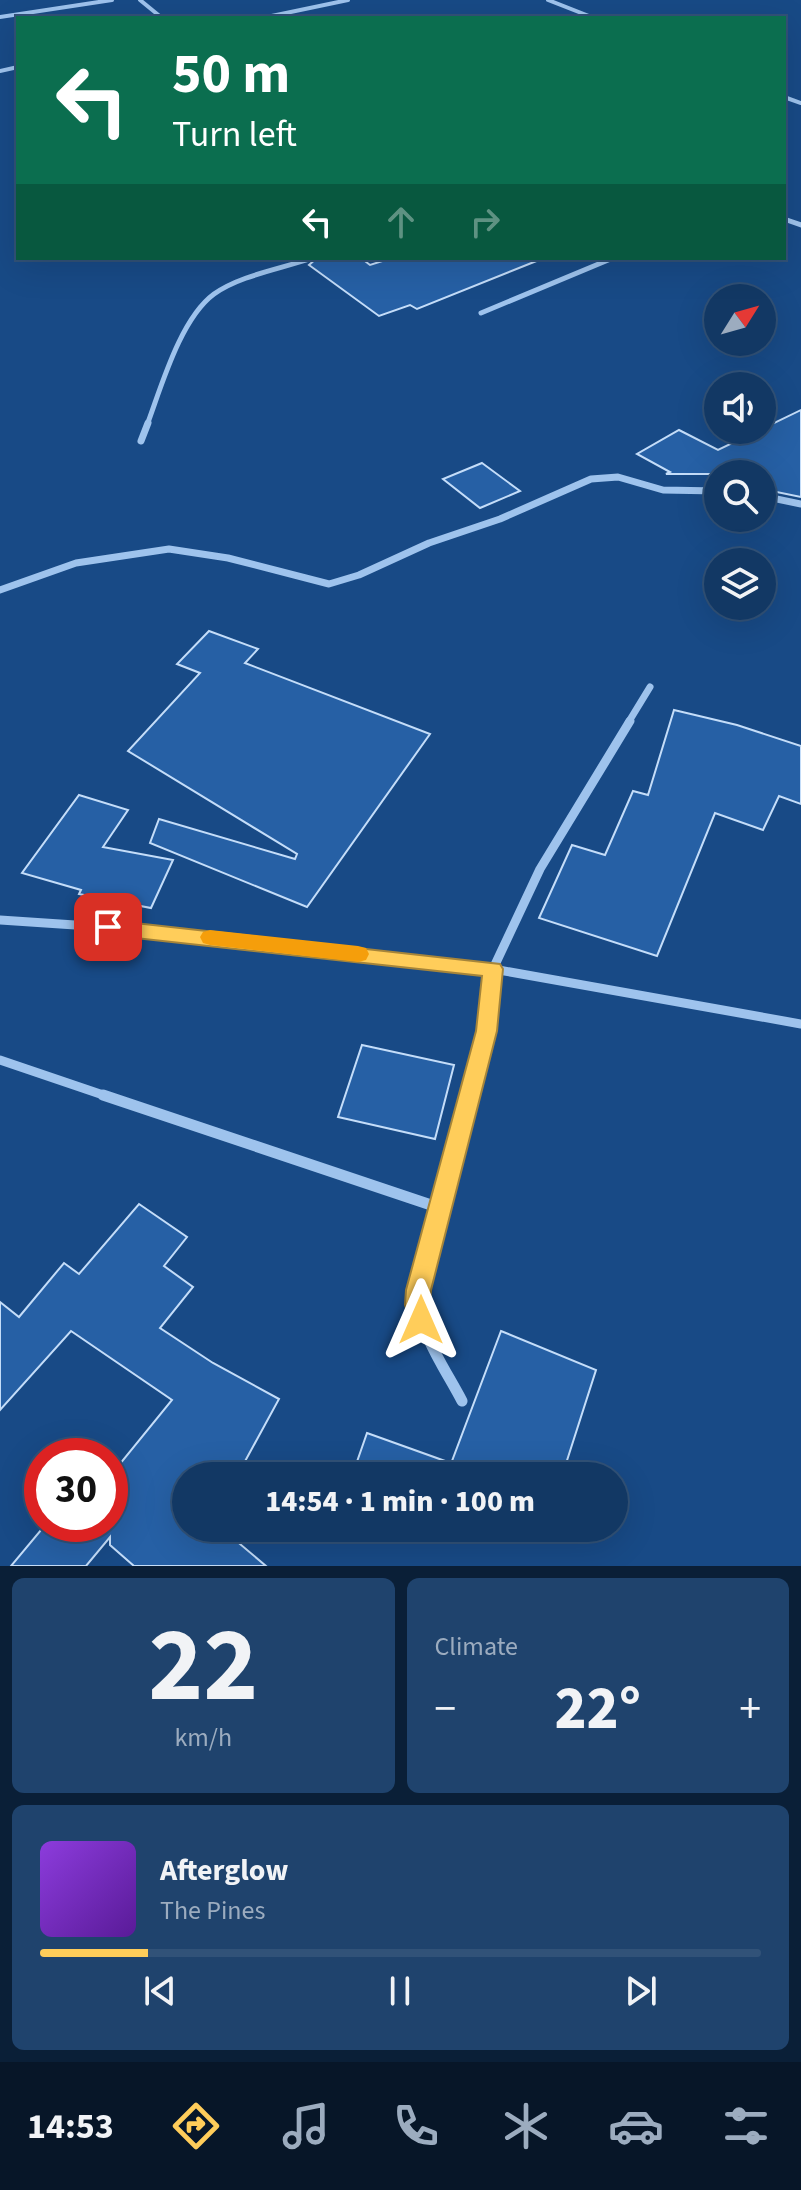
<!DOCTYPE html>
<html lang="en">
<head>
<meta charset="utf-8">
<style>
  :root { --surface:#123864; --page:#1f436d; --text:#f1f3f6; --muted:#9cacbf; --line:#315278; --accent:#ffcd5a }
  body { margin:0; font-family:"Source Sans 3",sans-serif; background:var(--page); color:var(--text); height:100vh; display:flex; flex-direction:column; font-size:30px; white-space:nowrap }
  * { box-sizing:border-box; margin:0 }
  p { font-size:26px; color:var(--muted) }
  .icon { flex:none; width:44px; height:44px; fill:none; stroke:currentColor; stroke-width:2; stroke-linecap:round; stroke-linejoin:round }
  .map { position:relative; height:1566px; overflow:hidden }
  .details { display:flex; flex-direction:column; gap:12px; padding:12px; background:#0a1f37; flex:1 }
  .details>* { flex:none }
  .hud { position:absolute; left:16px; top:16px; width:770px; height:244px; border-radius:0px; box-shadow:0 8px 32px #0002,0 0 0 2px var(--line); background:#0b6e4f; color:#fff; overflow:hidden }
  .needle { width:52px; rotate:53deg }
  .fabs { position:absolute; left:704px; top:284px; display:grid; gap:16px }
  .fabs a { display:grid; place-items:center; width:72px; height:72px; border-radius:50%; background:var(--surface); box-shadow:0 8px 32px #0002,0 0 0 2px var(--line); font-size:40px }
  .speed { position:absolute; left:24px; top:1438px; display:flex; gap:16px; font-size:40px; font-weight:700; text-align:center }
  .speed>* { display:grid; place-content:center; width:104px; height:104px; border-radius:50%; background:var(--surface); box-shadow:0 8px 32px #0002,0 0 0 2px var(--line); line-height:1 }
  .speed .limit { border:12px solid #d22; background:#fff; color:#111 }
  .pin { position:absolute; display:grid; place-items:center; width:68px; height:68px; color:#fff; margin:-34px; border-radius:16px; box-shadow:0 4px 12px #0006 }
  .me { position:absolute; width:88px; margin:-44px; rotate:0deg; stroke-linejoin:round; filter:drop-shadow(0 0 6px #0008) }
  .turn { display:flex; align-items:center; gap:28px; height:168px; padding:0 24px; font-size:36px }
  .turn .icon { width:104px; height:104px; stroke-width:2.5 }
  .turn b { display:block; font-size:56px; line-height:68px }
  .lanes { display:flex; align-items:center; height:76px; padding:0 24px; background:#0003; justify-content:center; gap:40px; direction:ltr }
  .lanes .off { opacity:.35 }
  .big { font-size:60px; font-weight:800; line-height:1.1 }
  .details .card { flex:1; display:flex; flex-direction:column; justify-content:center; gap:12px; min-width:0; padding:0 28px; border-radius:12px; background:var(--page) }
  .details .dial { align-items:center; gap:0 }
  .dial b { font-size:104px; line-height:1 }
  .song { display:flex; align-items:center; gap:24px }
  .cover { width:96px; height:96px; border-radius:12px; background:linear-gradient(135deg,hsl(270 70% 55%),hsl(270 70% 35%)) }
  .played { height:8px; border-radius:4px; background:linear-gradient(90deg,var(--accent) 15%,var(--line) 15%) }
  .keys { display:flex; justify-content:space-around; direction:ltr }
  .heat { display:flex; justify-content:space-between; align-items:center; font-size:44px; direction:ltr }
  .details .tiles { flex:1; display:grid; gap:12px; grid-template-columns:1fr 1fr }
  .card:last-child { grid-column:span 2 }
  .trip { position:absolute; left:172px; top:1462px; width:456px; height:80px; border-radius:40px; background:var(--surface); box-shadow:0 8px 32px #0002,0 0 0 2px var(--line); font-weight:800; line-height:80px; text-align:center }
  .tab-bar { display:flex; height:128px; justify-content:space-around; align-items:center; background:#071628; color:var(--muted) }
  .tab-bar .icon { width:56px; height:56px }
  .tab-bar .on { color:var(--accent) }
  .tab-bar b { font-size:36px; color:var(--text) }
  .map>svg:first-child { display:block }
  .building { fill:#2660a5; stroke:#c4ddf9; stroke-width:2 }
  .lines { fill:none; stroke-linecap:round; stroke-linejoin:round }
  .street-far4 { stroke:#9ec3ed; stroke-width:4 }
  .street-far3 { stroke:#9ec3ed; stroke-width:5 }
  .street-far2 { stroke:#9ec3ed; stroke-width:7 }
  .street-far1 { stroke:#9ec3ed; stroke-width:9 }
  .street { stroke:#9ec3ed; stroke-width:11 }
  .route { fill:#ffcd5a; stroke:#a6853a; stroke-width:2 }
  .slow { fill:#f59e0b }
</style>
</head>
<body>
<div class="map">
<svg width="801" height="1566" viewBox="0 0 801 1566">
  <rect width="100%" height="100%" fill="#184a86"/>
  <g class="building">
    <polygon points="317,258 361,258 370,265 392,258 539,260 417,309 410,305 379,316 309,265"/>
    <polygon points="801,410 801,497 762,489 762,474 666,474 670,472 637,454 679,430 718,450"/>
    <polygon points="482,463 520,491 480,508 443,479"/>
    <polygon points="209,631 258,649 245,663 430,734 307,907 150,843 159,819 295,859 297,854 128,751 200,673 177,664"/>
    <polygon points="674,710 737,725 801,746 801,804 779,796 763,830 715,813 657,956 539,918 572,845 605,855 633,791 648,795"/>
    <polygon points="79,795 128,810 103,847 173,860 151,908 79,894 81,890 22,873"/>
    <polygon points="362,1045 454,1065 435,1139 338,1117"/>
    <polygon points="139,1204 187,1237 164,1266 193,1287 160,1328 213,1363 279,1399 237,1476 186,1476 186,1528 221,1528 266,1566 134,1566 110,1545 110,1537 86,1566 11,1566 46,1524 110,1524 110,1476 172,1400 71,1331 0,1410 0,1302 19,1317 64,1263 79,1274"/>
    <polygon points="501,1331 596,1370 562,1476 487,1476 452,1461"/>
    <polygon points="367,1433 473,1471 472,1476 352,1476"/>
  </g>
  <g class="lines">
    <g class="street-far4">
      <polyline points="140,0 162,18"/>
      <polyline points="548,0 594,18"/>
      <polyline points="0,17 112,0"/>
      <polyline points="262,18 348,0"/>
      <polyline points="0,71 18,67"/>
      <polyline points="784,97 801,103"/>
    </g>
    <g class="street-far3">
      <polyline points="784,219 801,225"/>
      <polyline points="481,313 613,258"/>
      <path d="M147,425c14,-37 33,-106 67,-131 27,-19 67,-25 98,-36"/>
    </g>
    <g class="street-far2">
      <polyline points="141,441 148,423"/>
      <polyline points="762,496 801,504"/>
      <polyline points="0,590 76,563 169,549 228,558 329,584 359,575 429,543 500,519 591,479 618,477 663,490 718,491"/>
      <polyline points="628,723 650,687"/>
    </g>
    <g class="street-far1">
      <polyline points="0,920 135,929 493,969 801,1024"/>
      <polyline points="0,1060 109,1097"/>
      <polyline points="469,1097 487,1031 493,969 540,869 630,721"/>
    </g>
    <g class="street">
      <polyline points="103,1095 440,1208"/>
      <path d="M462,1401c-17,-33 -47,-73 -44,-111l52,-195"/>
    </g>
  </g>
  <path class="route" d="M108,920l392,44 3,5 -6,62 -66,259c-2,13 3,27 -1,38l-9,4 -9,-4 -7,-23 1,-15 70,-259 6,-55 -374,-41 -7,-2 -3,-6 3,-5z"/>
  <polygon class="slow" points="210,930 358,946 366,948 369,954 366,960 358,962 210,945 203,943 200,937 203,932"/>
</svg>
<div class="fabs">
<a><svg class="needle" viewBox="-14 -14 28 28"><path d="M0-13l5 13h-10z" fill="#e53935"/><path d="M0 13l5-13h-10z" fill="#9cacbf"/></svg></a>
<a><svg class="icon" aria-label="sound" viewBox="0 0 24 24"><path d="M4 9h4l5-4v14l-5-4H4zM17 9q2 3 0 6"/></svg></a>
<a><svg class="icon" aria-label="search" viewBox="0 0 24 24"><circle cx="10" cy="10" r="6"/><path d="M15 15l6 6"/></svg></a>
<a><svg class="icon" aria-label="layers" viewBox="0 0 24 24"><path d="M12 4l9 5-9 5-9-5zM3 14l9 5 9-5"/></svg></a>
</div>
<div class="speed"><div class="limit">30</div></div>
<div class="pin" style="left:108px;top:927px;background:#d93025"><svg class="icon" aria-label="arrive" viewBox="0 0 24 24"><path d="M6 21V4h12l-3 4 3 4H6"/></svg></div>
<svg class="me" style="left:421px;top:1320px" viewBox="-20 -20 40 40"><path d="M0-17L14 15 0 8-14 15z" fill="#ffcd5a" stroke="#fff" stroke-width="4"/></svg>
<div class="trip">14:54 · 1 min · 100 m</div>
<div class="hud">
<div class="turn"><svg class="icon" aria-label="left" viewBox="0 0 24 24"><path d="M17 20v-9H6M10 6l-5 5 5 5"/></svg><div><b>50 m</b>Turn left</div></div>
<div class="lanes"><svg class="icon" aria-label="left" viewBox="0 0 24 24"><path d="M17 20v-9H6M10 6l-5 5 5 5"/></svg><svg class="icon off" aria-label="ahead" viewBox="0 0 24 24"><path d="M12 20V5M6 11l6-6 6 6"/></svg><svg class="icon off" aria-label="right" viewBox="0 0 24 24"><path d="M7 20v-9h11M14 6l5 5-5 5"/></svg></div>
</div>
</div>
<section class="details">
<div class="tiles">
<div class="card dial"><b>22</b><p>km/h</p></div>
<div class="card"><p>Climate</p>
<div class="heat"><a>−</a><b class="big">22°</b><a>+</a></div>
</div>
<div class="card">
<div class="song"><i class="cover"></i><div><b>Afterglow</b><p>The Pines</p></div></div>
<div class="played"></div>
<div class="keys"><svg class="icon" aria-label="previous" viewBox="0 0 24 24"><path d="M18 5L8 12l10 7zM5 5v14"/></svg><svg class="icon" aria-label="pause" viewBox="0 0 24 24"><path d="M8 5v14M16 5v14"/></svg><svg class="icon" aria-label="next" viewBox="0 0 24 24"><path d="M6 5l10 7-10 7zM19 5v14"/></svg></div>
</div>
</div>
</section>
<nav class="tab-bar">
<b>14:53</b>
<svg class="icon on" aria-label="directions" viewBox="0 0 24 24"><path d="M12 3l9 9-9 9-9-9zM9 14v-3h6M13 9l2 2-2 2"/></svg>
<svg class="icon" aria-label="music" viewBox="0 0 24 24"><path d="M9 18V5l10-2v13"/><circle cx="6" cy="18" r="3"/><circle cx="16" cy="16" r="3"/></svg>
<svg class="icon" aria-label="phone" viewBox="0 0 24 24"><path d="M5 4h4l2 5-3 2q2 4 5 5l2-3 5 2v4C11 20 4 13 5 4z"/></svg>
<svg class="icon" aria-label="climate" viewBox="0 0 24 24"><path d="M12 3v18M4 7l16 10M4 17L20 7"/></svg>
<svg class="icon" aria-label="car" viewBox="0 0 24 24"><path d="M5 17H2v-5l4-1 3-4h7l3 4 3 1v5h-3M9 17h6M6 11h13"/><circle cx="7" cy="17" r="2"/><circle cx="17" cy="17" r="2"/></svg>
<svg class="icon" aria-label="filters" viewBox="0 0 24 24"><path d="M4 7h16M4 17h16"/><circle cx="9" cy="7" r="2"/><circle cx="15" cy="17" r="2"/></svg>
</nav>
</body>
</html>
